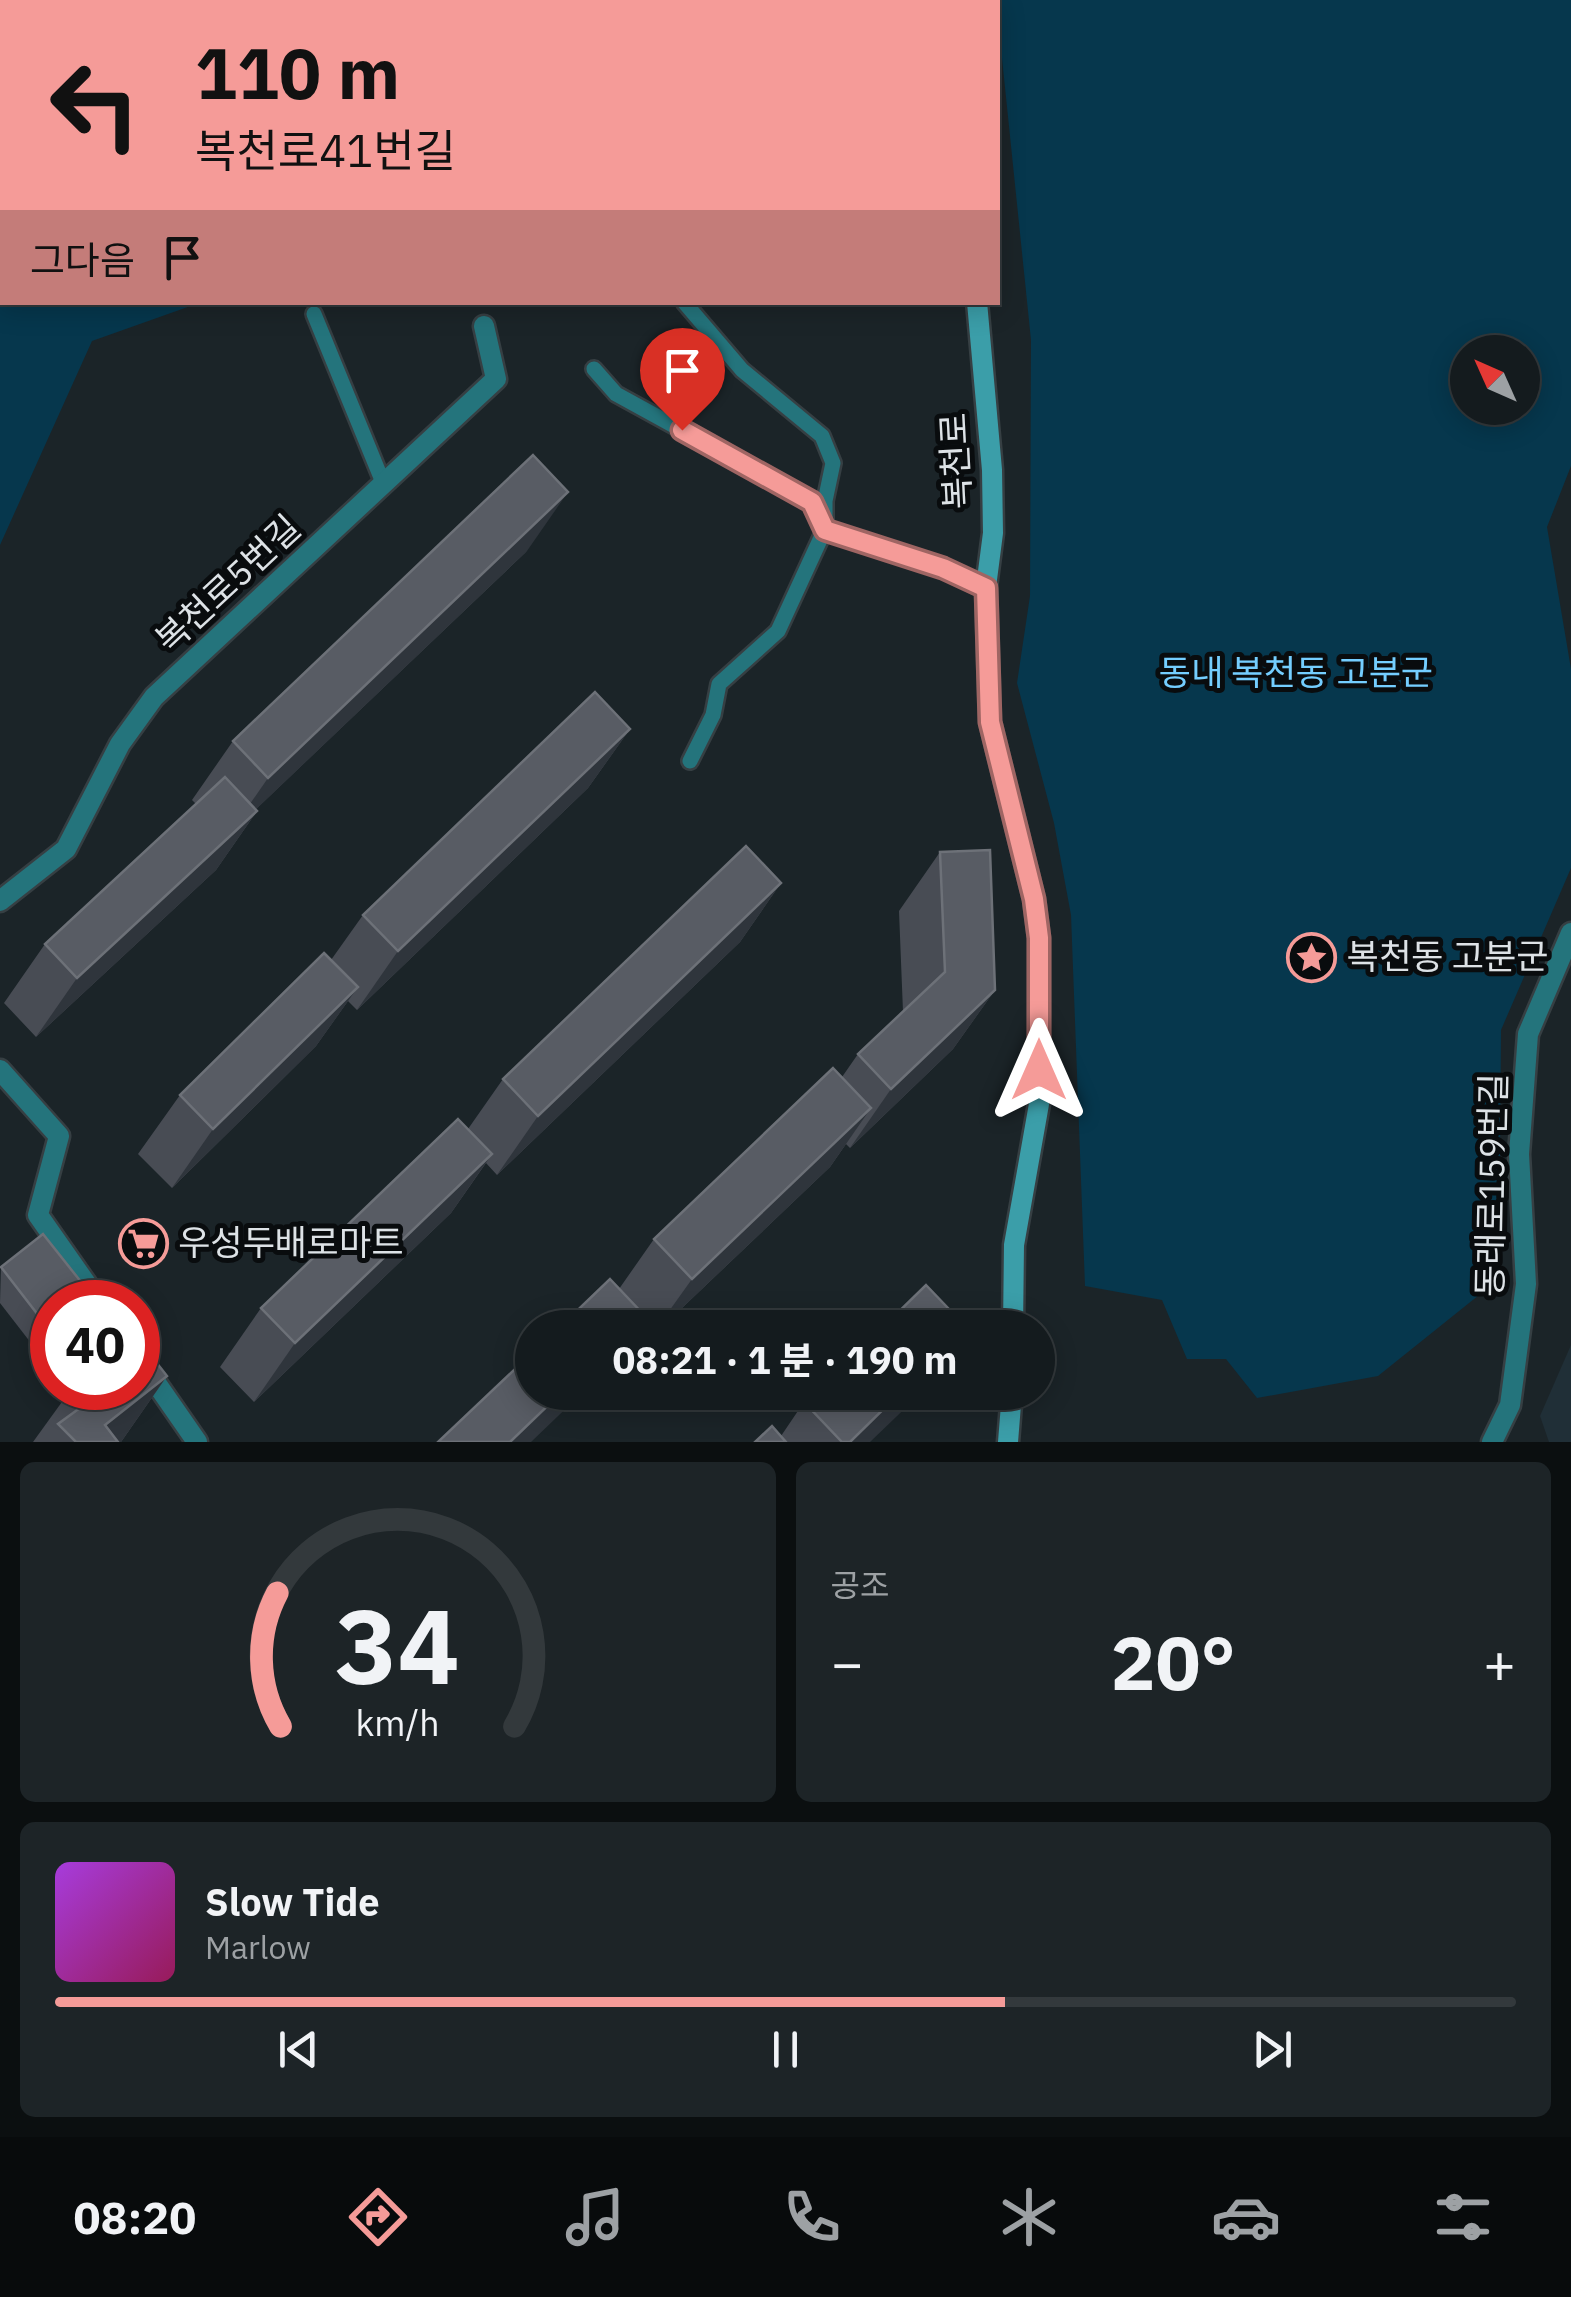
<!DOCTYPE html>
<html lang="ko">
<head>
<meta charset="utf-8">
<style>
  :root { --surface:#141b1e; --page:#1d2427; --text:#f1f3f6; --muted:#9da1a4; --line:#33393c; --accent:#f59b98 }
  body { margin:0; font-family:"IBM Plex Sans","Noto Sans KR",sans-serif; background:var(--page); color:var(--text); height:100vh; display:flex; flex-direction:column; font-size:38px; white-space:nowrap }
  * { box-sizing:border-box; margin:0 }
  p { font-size:32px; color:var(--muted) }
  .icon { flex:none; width:55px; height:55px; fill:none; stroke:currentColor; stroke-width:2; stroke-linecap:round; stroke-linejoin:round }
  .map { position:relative; height:1442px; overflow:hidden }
  .details { display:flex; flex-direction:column; gap:20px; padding:20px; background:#0b0f10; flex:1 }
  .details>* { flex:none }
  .banner { position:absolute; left:0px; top:0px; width:1000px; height:305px; box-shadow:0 5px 25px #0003,0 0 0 2px var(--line); background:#f59b98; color:#111; overflow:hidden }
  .needle { width:65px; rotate:315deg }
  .buttons { position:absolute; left:1450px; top:335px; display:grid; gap:20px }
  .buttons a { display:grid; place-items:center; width:90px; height:90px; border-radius:50%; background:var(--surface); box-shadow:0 5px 25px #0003,0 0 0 2px var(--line); font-size:50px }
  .speed { position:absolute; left:30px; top:1280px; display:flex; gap:20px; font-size:50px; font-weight:700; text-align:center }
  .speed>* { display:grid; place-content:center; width:130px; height:130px; border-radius:50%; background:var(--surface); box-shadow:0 5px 25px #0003,0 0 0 2px var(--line); line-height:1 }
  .speed .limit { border:15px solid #d22; background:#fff; color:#111 }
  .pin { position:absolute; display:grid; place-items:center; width:85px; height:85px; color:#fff; margin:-102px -42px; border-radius:50% 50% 50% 0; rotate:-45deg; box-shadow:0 0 10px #0007 }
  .pin .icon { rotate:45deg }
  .me { position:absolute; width:110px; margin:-55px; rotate:0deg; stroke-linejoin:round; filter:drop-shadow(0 0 8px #0008) }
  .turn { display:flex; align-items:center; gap:35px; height:210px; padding:0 30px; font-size:45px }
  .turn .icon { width:130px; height:130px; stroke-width:2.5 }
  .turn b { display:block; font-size:70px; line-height:85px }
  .then { display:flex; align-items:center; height:95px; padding:0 30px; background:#0003; gap:20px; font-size:38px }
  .big { font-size:75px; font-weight:700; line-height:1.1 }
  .details .tile { flex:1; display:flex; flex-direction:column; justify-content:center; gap:15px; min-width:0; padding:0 35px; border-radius:15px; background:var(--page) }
  .details .dial { align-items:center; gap:0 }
  .dial svg { height:260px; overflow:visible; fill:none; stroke:var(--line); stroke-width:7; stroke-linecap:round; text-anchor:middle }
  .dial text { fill:var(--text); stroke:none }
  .song { display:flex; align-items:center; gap:30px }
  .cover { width:120px; height:120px; border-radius:15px; background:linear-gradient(135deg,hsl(280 70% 55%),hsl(330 70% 35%)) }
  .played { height:10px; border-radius:5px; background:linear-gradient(90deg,var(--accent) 65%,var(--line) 65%) }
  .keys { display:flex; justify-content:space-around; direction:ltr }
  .heat { display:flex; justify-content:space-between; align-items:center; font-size:55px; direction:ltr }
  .details .tiles { flex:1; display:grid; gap:20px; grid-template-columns:1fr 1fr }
  .tile:last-child { grid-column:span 2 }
  .trip { position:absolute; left:515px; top:1310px; width:540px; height:100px; border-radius:50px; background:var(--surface); box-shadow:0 5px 25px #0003,0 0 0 2px var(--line); font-weight:700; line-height:100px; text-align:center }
  .menu { display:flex; height:160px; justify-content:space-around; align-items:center; background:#080b0c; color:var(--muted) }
  .menu .icon { width:70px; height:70px }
  .menu .current { color:var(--accent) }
  .menu b { font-size:45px; color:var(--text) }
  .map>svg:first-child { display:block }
  .built { fill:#202f37 }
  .green { fill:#06374d; fill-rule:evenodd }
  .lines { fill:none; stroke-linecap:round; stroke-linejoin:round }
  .lane-casing { stroke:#363f43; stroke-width:20 }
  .street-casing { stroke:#363f43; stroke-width:25 }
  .secondary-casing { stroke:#363f43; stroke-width:25 }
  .lane { stroke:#24747c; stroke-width:15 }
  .street { stroke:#24747c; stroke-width:20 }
  .secondary { stroke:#3b9ea9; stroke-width:20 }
  .wall { fill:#484c54 }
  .shaded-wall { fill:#2f353c }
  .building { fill:#585c64; stroke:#6d7178; stroke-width:2.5 }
  .route-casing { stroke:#9f6563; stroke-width:25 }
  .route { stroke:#f59b98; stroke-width:18 }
  .labels { text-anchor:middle; stroke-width:10; stroke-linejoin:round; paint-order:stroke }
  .street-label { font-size:35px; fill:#dde2e6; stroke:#090c0e }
  .park-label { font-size:35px; fill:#74ceff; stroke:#090c0e }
  .poi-label { font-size:35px; fill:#dde2e6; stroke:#090c0e; text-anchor:start }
</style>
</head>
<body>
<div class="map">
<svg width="1571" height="1442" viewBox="0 0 1571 1442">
  <rect width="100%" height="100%" fill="#1b2428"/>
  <polygon class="built" points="1571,1345 1571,1442 1549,1442 1540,1416"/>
  <g class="green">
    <polygon points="0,0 246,0 2,2 2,302 199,303 92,341 0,545"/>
    <path d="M996,0h575v466l-24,61 24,142v199l-70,162 -2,249 -121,97 -121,22 -31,-39h-39l-25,-59 -77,-14 -14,-371 -17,-92 -37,-140 13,-87 1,-256zM1468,352h54v56h-54z"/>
  </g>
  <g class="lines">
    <defs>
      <g id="lane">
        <polyline points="684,302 742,370 822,436 833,463 825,501 825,529 778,631 719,684 713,715 690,761"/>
        <polyline points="314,314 384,485"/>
        <polyline points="594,369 616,394 813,502 825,529 943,568 986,587"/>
      </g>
      <g id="street">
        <polyline points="0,901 66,849 120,744 154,697 496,379 484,326"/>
        <polyline points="0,1070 59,1136 38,1215 99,1302"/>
        <polyline points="138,1357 197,1442"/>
        <polyline points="1492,1442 1510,1405 1526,1284 1519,1154 1528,1034 1571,933"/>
      </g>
      <g id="secondary">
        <polyline points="951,0 951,2"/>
        <polyline points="977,302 992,470 993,533 986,587 990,722 1034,899 1039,938 1039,1104 1014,1245 1013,1328"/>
        <polyline points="1008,1442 1012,1392"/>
      </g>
    </defs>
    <use href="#lane" class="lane-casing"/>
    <use href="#street" class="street-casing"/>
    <use href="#secondary" class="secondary-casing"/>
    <use href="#lane" class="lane"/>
    <use href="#street" class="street"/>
    <use href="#secondary" class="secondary"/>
  </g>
  <g class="wall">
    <polygon points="527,551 256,809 257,811 216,870 36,1037 4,1003 45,944 196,804 192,800 233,741"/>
    <polygon points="630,729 588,788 357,1010 348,1001 316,1046 172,1188 138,1154 180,1095 331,960 363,915"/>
    <polygon points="940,852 995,990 953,1049 850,1148 846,1144 830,1167 661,1328 641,1328 638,1324 636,1328 559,1328 619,1289 654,1239 842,1077 858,1054 903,1012 899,911"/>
    <polygon points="781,883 740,942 497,1175 486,1163 451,1213 254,1402 220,1367 261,1308 468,1129 503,1079"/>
    <polygon points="1,1267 52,1302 52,1362 48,1365 0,1303"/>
    <polygon points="167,1376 121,1442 33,1442 72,1388"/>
    <polygon points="804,1402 870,1442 755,1442 781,1436"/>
  </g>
  <g class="shaded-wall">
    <polygon points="568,492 527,551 227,837 268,778"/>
    <polygon points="630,729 588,788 357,1010 398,951"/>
    <polygon points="257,811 216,870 36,1037 77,978"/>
    <polygon points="781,883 740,942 497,1175 538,1116"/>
    <polygon points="358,987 316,1046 172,1188 213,1129"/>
    <polygon points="995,990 953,1049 850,1148 891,1089"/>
    <polygon points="871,1108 830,1167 661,1328 657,1328 692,1279"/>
    <polygon points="492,1154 451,1213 254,1402 295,1343"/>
    <polygon points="167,1376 121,1442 93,1442 105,1425"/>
    <polygon points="562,1392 583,1392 531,1442 510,1442"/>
    <polygon points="901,1392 922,1392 870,1442 850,1442"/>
  </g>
  <g class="building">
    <polygon points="533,455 568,492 268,778 233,741"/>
    <polygon points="595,692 630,729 398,951 363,915"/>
    <polygon points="225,777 257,811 77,978 45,944"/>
    <polygon points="746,846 781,883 538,1116 503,1079"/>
    <polygon points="990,850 995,990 891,1089 858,1054 945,972 940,852"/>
    <polygon points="324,953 358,987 213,1129 180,1095"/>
    <polygon points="833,1068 871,1108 692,1279 654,1239"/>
    <polygon points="458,1119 492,1154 295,1343 261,1308"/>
    <polygon points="43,1234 97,1302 52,1302 52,1333 1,1267"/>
    <polygon points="610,1279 644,1315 631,1328 559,1328"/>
    <polygon points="926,1285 967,1328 882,1328"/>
    <polygon points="138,1339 167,1376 105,1425 118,1442 76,1442 58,1424 84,1405 71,1388 138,1388"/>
    <polygon points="532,1353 532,1392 562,1392 510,1442 438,1442"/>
    <polygon points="814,1392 901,1392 850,1442 842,1442 804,1402"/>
    <polygon points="772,1426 786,1442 755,1442"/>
  </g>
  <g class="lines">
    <defs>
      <polyline id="route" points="682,430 812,502 825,530 943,568 986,588 990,722 1034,899 1039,938 1039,1070"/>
    </defs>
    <use href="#route" class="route-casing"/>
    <use href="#route" class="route"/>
  </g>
  <defs>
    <symbol id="sight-ring" viewBox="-11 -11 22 22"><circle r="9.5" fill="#090c0e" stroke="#f59b98" stroke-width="1.5"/><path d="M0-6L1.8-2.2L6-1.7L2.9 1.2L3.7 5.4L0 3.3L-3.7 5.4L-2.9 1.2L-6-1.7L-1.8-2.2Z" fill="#f59b98"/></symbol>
    <symbol id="supermarket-ring" viewBox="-11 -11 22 22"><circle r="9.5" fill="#090c0e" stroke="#f59b98" stroke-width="1.5"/><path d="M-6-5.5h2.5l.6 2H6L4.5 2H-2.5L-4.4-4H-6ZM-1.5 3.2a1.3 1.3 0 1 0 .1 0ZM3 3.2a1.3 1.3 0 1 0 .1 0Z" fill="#f59b98"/></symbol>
  </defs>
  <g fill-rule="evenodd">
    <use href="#sight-ring" x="1284" y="930" width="55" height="55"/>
    <use href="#supermarket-ring" x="116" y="1216" width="55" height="55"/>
  </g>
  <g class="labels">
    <g class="street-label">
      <text transform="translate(956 461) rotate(-93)" y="12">복천로</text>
      <text transform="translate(228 584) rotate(-43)" y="12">복천로5번길</text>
      <text transform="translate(1492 1185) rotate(-89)" y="12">동래로159번길</text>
    </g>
    <g class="park-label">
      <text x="1296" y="685">동내 복천동 고분군</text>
    </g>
    <g class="poi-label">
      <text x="1347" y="969">복천동 고분군</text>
      <text x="178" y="1255">우성두배로마트</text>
    </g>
  </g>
</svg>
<div class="buttons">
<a><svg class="needle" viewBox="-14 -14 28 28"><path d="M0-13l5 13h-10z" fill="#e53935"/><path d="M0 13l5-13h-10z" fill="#9da1a4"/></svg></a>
</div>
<div class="speed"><div class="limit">40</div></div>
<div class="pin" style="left:682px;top:430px;background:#d93025"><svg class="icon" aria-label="arrive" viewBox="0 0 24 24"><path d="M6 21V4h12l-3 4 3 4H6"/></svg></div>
<svg class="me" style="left:1039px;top:1070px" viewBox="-20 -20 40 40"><path d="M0-17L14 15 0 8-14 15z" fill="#f59b98" stroke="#fff" stroke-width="4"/></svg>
<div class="trip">08:21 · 1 분 · 190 m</div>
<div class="banner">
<div class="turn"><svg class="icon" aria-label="left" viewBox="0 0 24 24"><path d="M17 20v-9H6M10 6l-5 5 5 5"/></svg><div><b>110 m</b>복천로41번길</div></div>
<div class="then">그다음<svg class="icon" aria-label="arrive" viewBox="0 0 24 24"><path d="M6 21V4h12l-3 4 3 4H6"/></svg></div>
</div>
</div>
<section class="details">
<div class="tiles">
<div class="tile dial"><svg viewBox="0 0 100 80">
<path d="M14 69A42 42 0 1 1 86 69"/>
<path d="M14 69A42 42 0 0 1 13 28" stroke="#f59b98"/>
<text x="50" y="56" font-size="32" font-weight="700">34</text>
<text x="50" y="72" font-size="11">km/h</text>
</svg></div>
<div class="tile"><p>공조</p>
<div class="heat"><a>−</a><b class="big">20°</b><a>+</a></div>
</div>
<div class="tile">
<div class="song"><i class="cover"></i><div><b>Slow Tide</b><p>Marlow</p></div></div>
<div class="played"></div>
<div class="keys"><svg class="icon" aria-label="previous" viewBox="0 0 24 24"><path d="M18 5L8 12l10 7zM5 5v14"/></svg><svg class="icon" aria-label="pause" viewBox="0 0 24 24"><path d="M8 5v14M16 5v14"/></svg><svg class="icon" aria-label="next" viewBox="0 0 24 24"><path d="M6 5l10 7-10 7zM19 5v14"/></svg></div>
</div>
</div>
</section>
<nav class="menu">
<b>08:20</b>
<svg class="icon current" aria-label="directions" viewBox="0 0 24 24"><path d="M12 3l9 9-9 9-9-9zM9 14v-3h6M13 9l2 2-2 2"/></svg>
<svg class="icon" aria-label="music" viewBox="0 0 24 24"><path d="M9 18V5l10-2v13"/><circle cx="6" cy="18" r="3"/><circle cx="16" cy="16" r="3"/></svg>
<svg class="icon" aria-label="phone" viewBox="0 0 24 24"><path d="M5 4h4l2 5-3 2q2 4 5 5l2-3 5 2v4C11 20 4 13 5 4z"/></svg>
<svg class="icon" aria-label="climate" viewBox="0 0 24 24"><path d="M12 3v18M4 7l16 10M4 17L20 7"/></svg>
<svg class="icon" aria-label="car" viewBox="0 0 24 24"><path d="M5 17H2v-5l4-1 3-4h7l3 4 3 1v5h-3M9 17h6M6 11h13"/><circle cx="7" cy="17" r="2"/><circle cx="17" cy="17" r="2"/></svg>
<svg class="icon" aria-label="filters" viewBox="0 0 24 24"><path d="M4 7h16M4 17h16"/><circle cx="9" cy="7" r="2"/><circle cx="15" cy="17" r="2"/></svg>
</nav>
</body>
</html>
